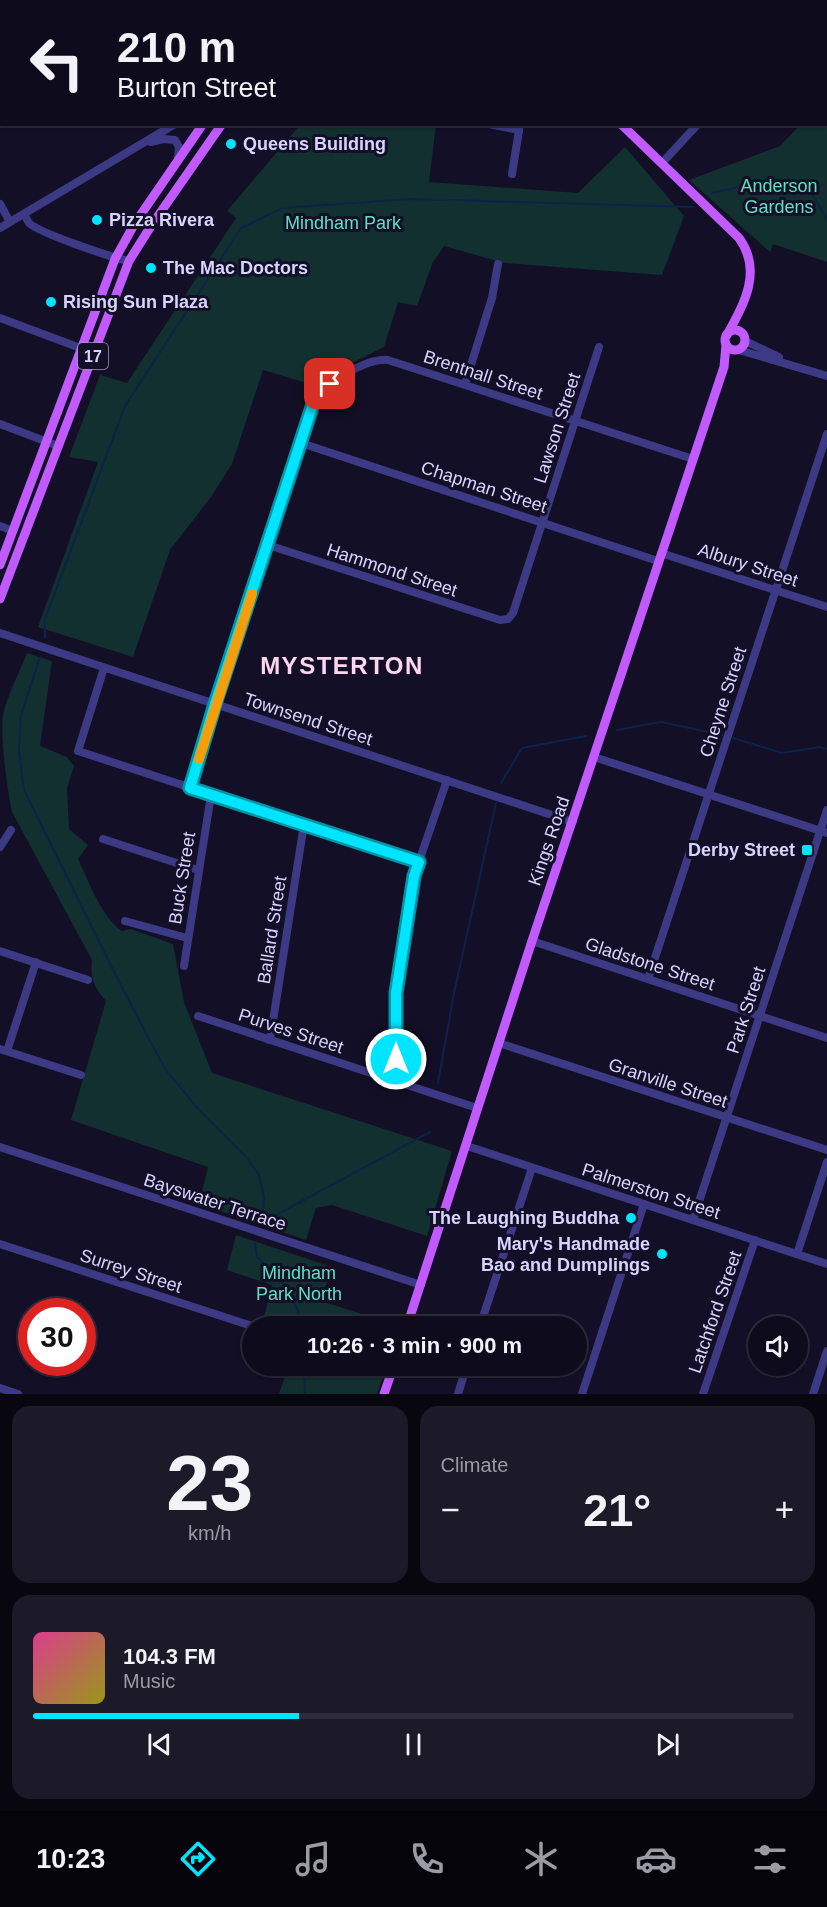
<!DOCTYPE html>
<html lang="en">
<head>
<meta charset="utf-8">
<style>
  :root { --surface:#0e0b1c; --page:#1c1929; --text:#f1f3f6; --muted:#9b9ba3; --line:#2e2b3b; --accent:#00e5ff }
  body { margin:0; font-family:Helvetica,sans-serif; background:var(--page); color:var(--text); height:100vh; display:flex; flex-direction:column; font-size:22px; white-space:nowrap }
  * { box-sizing:border-box; margin:0 }
  p { font-size:20px; color:var(--muted) }
  .icon { flex:none; width:33px; height:33px; fill:none; stroke:currentColor; stroke-width:2; stroke-linecap:round; stroke-linejoin:round }
  .map { position:relative; height:1394px; overflow:hidden }
  .sheet { display:flex; flex-direction:column; gap:12px; padding:12px; background:#08060f; flex:1 }
  .sheet>* { flex:none }
  .top-card { position:absolute; left:0px; top:0px; width:828px; height:126px; box-shadow:0 2px 4px #0004,0 0 0 2px var(--line); background:#0e0b1c; color:var(--text); overflow:hidden }
  .fabs { position:absolute; left:748px; top:1316px; display:grid; gap:12px }
  .fabs a { display:grid; place-items:center; width:60px; height:60px; border-radius:50%; background:var(--surface); box-shadow:0 2px 4px #0004,0 0 0 2px var(--line); font-size:30px }
  .speed { position:absolute; left:18px; top:1298px; display:flex; gap:12px; font-size:30px; font-weight:700; text-align:center }
  .speed>* { display:grid; place-content:center; width:78px; height:78px; border-radius:50%; background:var(--surface); box-shadow:0 2px 4px #0004,0 0 0 2px var(--line); line-height:1 }
  .speed .limit { border:9px solid #d22; background:#fff; color:#111 }
  .pin { position:absolute; display:grid; place-items:center; width:51px; height:51px; color:#fff; margin:-26px; border-radius:12px; box-shadow:0 3px 9px #0006 }
  .me { position:absolute; width:66px; margin:-33px; rotate:0deg; stroke-linejoin:round; filter:drop-shadow(0 0 4px #0008) }
  .turn { display:flex; align-items:center; gap:21px; height:126px; padding:0 18px; font-size:27px }
  .turn .icon { width:78px; height:78px; stroke-width:2.5 }
  .turn b { display:block; font-size:42px; line-height:51px }
  .big { font-size:45px; font-weight:700; line-height:1.1 }
  .sheet .tile { flex:1; display:flex; flex-direction:column; justify-content:center; gap:9px; min-width:0; padding:0 21px; border-radius:18px; background:var(--page) }
  .sheet .dial { align-items:center; gap:0 }
  .dial b { font-size:78px; line-height:1 }
  .song { display:flex; align-items:center; gap:18px }
  .cover { width:72px; height:72px; border-radius:9px; background:linear-gradient(135deg,hsl(330 70% 55%),hsl(60 70% 35%)) }
  .played { height:6px; border-radius:3px; background:linear-gradient(90deg,var(--accent) 35%,var(--line) 35%) }
  .keys { display:flex; justify-content:space-around; direction:ltr }
  .heat { display:flex; justify-content:space-between; align-items:center; font-size:33px; direction:ltr }
  .sheet .tiles { flex:1; display:grid; gap:12px; grid-template-columns:1fr 1fr }
  .tile:last-child { grid-column:span 2 }
  .trip { position:absolute; left:242px; top:1316px; width:345px; height:60px; border-radius:30px; background:var(--surface); box-shadow:0 2px 4px #0004,0 0 0 2px var(--line); font-weight:700; line-height:60px; text-align:center }
  .tabs { display:flex; height:96px; justify-content:space-around; align-items:center; background:#06040b; color:var(--muted) }
  .tabs .icon { width:42px; height:42px }
  .tabs .on { color:var(--accent) }
  .tabs b { font-size:27px; color:var(--text) }
  .map>svg:first-child { display:block }
  .green { fill:#12302f }
  .lines { fill:none; stroke-linecap:round; stroke-linejoin:round }
  .stream { stroke:#0c2248; stroke-width:2 }
  .minor { stroke:#3d3a85; stroke-width:8 }
  .major { stroke:#c25bff; stroke-width:9 }
  .route-casing { stroke:#0095a6; stroke-width:15 }
  .route { stroke:#00e5ff; stroke-width:10 }
  .slow { stroke:#f59e0b; stroke-width:10 }
  .poi-dot { fill:#00e5ff; stroke:#130f26; stroke-width:2 }
  .labels { text-anchor:middle; stroke-width:6; stroke-linejoin:round; paint-order:stroke }
  .shield { fill:#130f26; stroke:#9e99be; stroke-width:1.5 }
  .shield-label { font-size:16px; font-weight:bold; fill:#d9d4ff }
  .poi-label { font-size:18px; font-weight:bold; fill:#d9d4ff; stroke:#130f26; text-anchor:start }
  .park-label { font-size:18px; fill:#5fe0c0; stroke:#130f26 }
  .street-label { font-size:18px; fill:#d9d4ff; stroke:#130f26 }
  .district-label { font-size:24px; font-weight:bold; letter-spacing:1.5px; fill:#ffd6f0; stroke:#130f26 }
</style>
</head>
<body>
<div class="map">
<svg width="827" height="1394" viewBox="0 0 827 1394">
  <rect width="100%" height="100%" fill="#130f26"/>
  <g class="green">
    <polygon points="827,46 827,262 773,244 770,252 689,180 780,146 800,125 826,124"/>
    <polygon points="300,125 436,125 429,182 578,193 625,147 684,216 662,275 504,263 444,246 433,262 417,306 398,302 384,347 310,384 263,370 232,464 211,497 170,550 133,657 38,627 98,462 69,457 100,375 127,383 236,218 227,211"/>
    <path d="M27,653l25,8 -12,85 27,11 7,9 -7,22 2,41 19,16 -10,14c10,21 24,59 44,72l9,-2 42,15 11,58 28,71 240,78 -25,85 -95,-31 -16,3 -10,32 -107,-36 9,-37 -137,-47 35,-119c-12,-14 -16,-22 -14,-41l-80,-148c-5,-25 -12,-72 -9,-98 5,-20 16,-41 24,-61z"/>
    <polygon points="236,1235 332,1267 321,1301 399,1326 277,1326 263,1321 272,1285 227,1270"/>
    <polygon points="289,1365 387,1365 377,1394 279,1394"/>
  </g>
  <g class="lines">
    <g class="stream">
      <polyline points="811,192 827,220"/>
      <polyline points="712,193 768,180 806,190"/>
      <polyline points="45,638 45,619 125,406 241,228 282,208 410,199 694,207"/>
      <polyline points="40,657 21,715 19,750 24,790 116,976 165,1069 200,1111 246,1157 259,1175 264,1197 262,1222"/>
      <polyline points="617,730 661,722 723,735"/>
      <polyline points="733,738 782,753 820,747 827,749"/>
      <polyline points="501,783 522,748 586,736"/>
      <polyline points="438,1083 454,993 496,803"/>
      <polyline points="263,1222 430,1132"/>
      <polyline points="255,1243 257,1257 285,1285 297,1309 303,1326"/>
      <polyline points="304,1365 305,1394"/>
    </g>
    <g class="minor">
      <polyline points="192,2 195,0"/>
      <polyline points="0,110 2,110"/>
      <polyline points="489,124 519,130"/>
      <polyline points="151,142 163,139 175,140 179,147 178,159"/>
      <polyline points="662,163 698,124"/>
      <polyline points="512,174 520,124"/>
      <polyline points="0,204 10,222"/>
      <path d="M24,214c1,1 4,8 5,9 10,10 84,35 100,38"/>
      <polyline points="0,228 175,124"/>
      <polyline points="0,318 83,349"/>
      <polyline points="745,341 779,357"/>
      <polyline points="739,350 827,376"/>
      <polyline points="465,384 492,298 498,264"/>
      <polyline points="0,424 58,446"/>
      <polyline points="301,443 658,561"/>
      <polyline points="0,526 13,531"/>
      <polyline points="268,545 500,620 508,619 513,613 599,347"/>
      <polyline points="661,553 827,607"/>
      <polyline points="0,633 573,822"/>
      <polyline points="104,668 78,751 419,862"/>
      <polyline points="594,757 827,833"/>
      <path d="M190,788l25,-84 98,-300c9,-20 54,-46 75,-44l305,99"/>
      <polyline points="103,839 198,870"/>
      <polyline points="0,847 11,830"/>
      <polyline points="125,921 187,938"/>
      <polyline points="532,941 827,1038"/>
      <polyline points="0,951 88,980"/>
      <polyline points="184,966 211,795"/>
      <polyline points="648,979 827,434"/>
      <polyline points="198,1016 477,1108"/>
      <polyline points="270,1040 304,824"/>
      <polyline points="499,1043 827,1150"/>
      <polyline points="0,1049 81,1075"/>
      <polyline points="7,1051 36,962"/>
      <polyline points="396,1082 396,993 414,876 447,780"/>
      <polyline points="467,1146 827,1264"/>
      <polyline points="0,1147 421,1285"/>
      <polyline points="693,1220 827,810"/>
      <polyline points="0,1244 252,1326"/>
      <polyline points="797,1254 827,1162"/>
      <polyline points="480,1326 532,1168"/>
      <polyline points="0,1388 18,1394"/>
      <polyline points="458,1394 467,1365"/>
      <polyline points="582,1394 644,1204"/>
      <polyline points="703,1394 755,1240"/>
      <polyline points="813,1394 827,1351"/>
    </g>
    <g class="major">
      <polyline points="488,0 489,2"/>
      <polyline points="234,2 235,0"/>
      <polyline points="247,2 247,0"/>
      <polyline points="354,2 356,0"/>
      <polyline points="378,2 380,0"/>
      <path d="M621,124l118,114c24,33 5,66 -12,97"/>
      <circle cx="735" cy="340" r="10"/>
      <polyline points="0,565 115,259 135,223 203,124"/>
      <polyline points="0,599 129,261 151,226 222,124"/>
      <polyline points="407,1326 532,941 724,367 726,345"/>
      <polyline points="384,1394 394,1365"/>
    </g>
  </g>
  <g class="lines">
    <defs>
      <polyline id="route" points="330,384 320,393 313,404 215,704 190,788 419,862 414,876 396,993 396,1059"/>
    </defs>
    <use href="#route" class="route-casing"/>
    <use href="#route" class="route"/>
    <polyline class="slow" points="199,759 252,594"/>
  </g>
  <g class="poi-dot">
    <circle cx="231" cy="144" r="6"/>
    <circle cx="97" cy="220" r="6"/>
    <circle cx="151" cy="268" r="6"/>
    <circle cx="51" cy="302" r="6"/>
    <rect x="801" y="844" width="12" height="12" rx="3"/>
    <circle cx="631" cy="1218" r="6"/>
    <circle cx="662" cy="1254" r="6"/>
  </g>
  <g class="labels">
    <rect class="shield" x="78" y="343" width="30" height="26" rx="4.5"/>
    <g class="shield-label">
      <text x="93" y="362">17</text>
    </g>
    <g class="poi-label">
      <text x="243" y="150">Queens Building</text>
      <text x="109" y="226">Pizza Rivera</text>
      <text x="163" y="274">The Mac Doctors</text>
      <text x="63" y="308">Rising Sun Plaza</text>
      <text x="795" y="856" text-anchor="end">Derby Street</text>
      <text x="619" y="1224" text-anchor="end">The Laughing Buddha</text>
      <text x="650" y="1250" text-anchor="end">Mary's Handmade<tspan x="650" dy="21">Bao and Dumplings</tspan></text>
    </g>
    <g class="park-label">
      <text x="779" y="192">Anderson<tspan x="779" dy="21">Gardens</tspan></text>
      <text x="343" y="229">Mindham Park</text>
      <text x="299" y="1279">Mindham<tspan x="299" dy="21">Park North</tspan></text>
    </g>
    <g class="street-label">
      <text transform="translate(483 375) rotate(18)" y="6">Brentnall Street</text>
      <text transform="translate(557 428) rotate(-72)" y="6">Lawson Street</text>
      <text transform="translate(484 487) rotate(18)" y="6">Chapman Street</text>
      <text transform="translate(748 565) rotate(18)" y="6">Albury Street</text>
      <text transform="translate(392 570) rotate(18)" y="6">Hammond Street</text>
      <text transform="translate(723 702) rotate(-72)" y="6">Cheyne Street</text>
      <text transform="translate(308 719) rotate(18)" y="6">Townsend Street</text>
      <text transform="translate(549 841) rotate(-71)" y="6">Kings Road</text>
      <text transform="translate(182 878) rotate(-81)" y="6">Buck Street</text>
      <text transform="translate(272 930) rotate(-81)" y="6">Ballard Street</text>
      <text transform="translate(650 964) rotate(18)" y="6">Gladstone Street</text>
      <text transform="translate(746 1010) rotate(-72)" y="6">Park Street</text>
      <text transform="translate(291 1031) rotate(18)" y="6">Purves Street</text>
      <text transform="translate(668 1083) rotate(18)" y="6">Granville Street</text>
      <text transform="translate(651 1191) rotate(18)" y="6">Palmerston Street</text>
      <text transform="translate(215 1202) rotate(18)" y="6">Bayswater Terrace</text>
      <text transform="translate(131 1271) rotate(18)" y="6">Surrey Street</text>
      <text transform="translate(715 1312) rotate(-71)" y="6">Latchford Street</text>
    </g>
    <g class="district-label">
      <text x="342" y="674">MYSTERTON</text>
    </g>
  </g>
</svg>
<div class="fabs">
<a><svg class="icon" aria-label="sound" viewBox="0 0 24 24"><path d="M4 9h4l5-4v14l-5-4H4zM17 9q2 3 0 6"/></svg></a>
</div>
<div class="speed"><div class="limit">30</div></div>
<div class="pin" style="left:330px;top:384px;background:#d93025"><svg class="icon" aria-label="arrive" viewBox="0 0 24 24"><path d="M6 21V4h12l-3 4 3 4H6"/></svg></div>
<svg class="me" style="left:396px;top:1059px" viewBox="-20 -20 40 40"><circle r="17" fill="#00e5ff" stroke="#fff" stroke-width="3"/><path d="M0-11L8 9 0 5-8 9z" fill="#fff"/></svg>
<div class="trip">10:26 · 3 min · 900 m</div>
<div class="top-card">
<div class="turn"><svg class="icon" aria-label="left" viewBox="0 0 24 24"><path d="M17 20v-9H6M10 6l-5 5 5 5"/></svg><div><b>210 m</b>Burton Street</div></div>
</div>
</div>
<section class="sheet">
<div class="tiles">
<div class="tile dial"><b>23</b><p>km/h</p></div>
<div class="tile"><p>Climate</p>
<div class="heat"><a>−</a><b class="big">21°</b><a>+</a></div>
</div>
<div class="tile">
<div class="song"><i class="cover"></i><div><b>104.3 FM</b><p>Music</p></div></div>
<div class="played"></div>
<div class="keys"><svg class="icon" aria-label="previous" viewBox="0 0 24 24"><path d="M18 5L8 12l10 7zM5 5v14"/></svg><svg class="icon" aria-label="pause" viewBox="0 0 24 24"><path d="M8 5v14M16 5v14"/></svg><svg class="icon" aria-label="next" viewBox="0 0 24 24"><path d="M6 5l10 7-10 7zM19 5v14"/></svg></div>
</div>
</div>
</section>
<nav class="tabs">
<b>10:23</b>
<svg class="icon on" aria-label="directions" viewBox="0 0 24 24"><path d="M12 3l9 9-9 9-9-9zM9 14v-3h6M13 9l2 2-2 2"/></svg>
<svg class="icon" aria-label="music" viewBox="0 0 24 24"><path d="M9 18V5l10-2v13"/><circle cx="6" cy="18" r="3"/><circle cx="16" cy="16" r="3"/></svg>
<svg class="icon" aria-label="phone" viewBox="0 0 24 24"><path d="M5 4h4l2 5-3 2q2 4 5 5l2-3 5 2v4C11 20 4 13 5 4z"/></svg>
<svg class="icon" aria-label="climate" viewBox="0 0 24 24"><path d="M12 3v18M4 7l16 10M4 17L20 7"/></svg>
<svg class="icon" aria-label="car" viewBox="0 0 24 24"><path d="M5 17H2v-5l4-1 3-4h7l3 4 3 1v5h-3M9 17h6M6 11h13"/><circle cx="7" cy="17" r="2"/><circle cx="17" cy="17" r="2"/></svg>
<svg class="icon" aria-label="filters" viewBox="0 0 24 24"><path d="M4 7h16M4 17h16"/><circle cx="9" cy="7" r="2"/><circle cx="15" cy="17" r="2"/></svg>
</nav>
</body>
</html>
